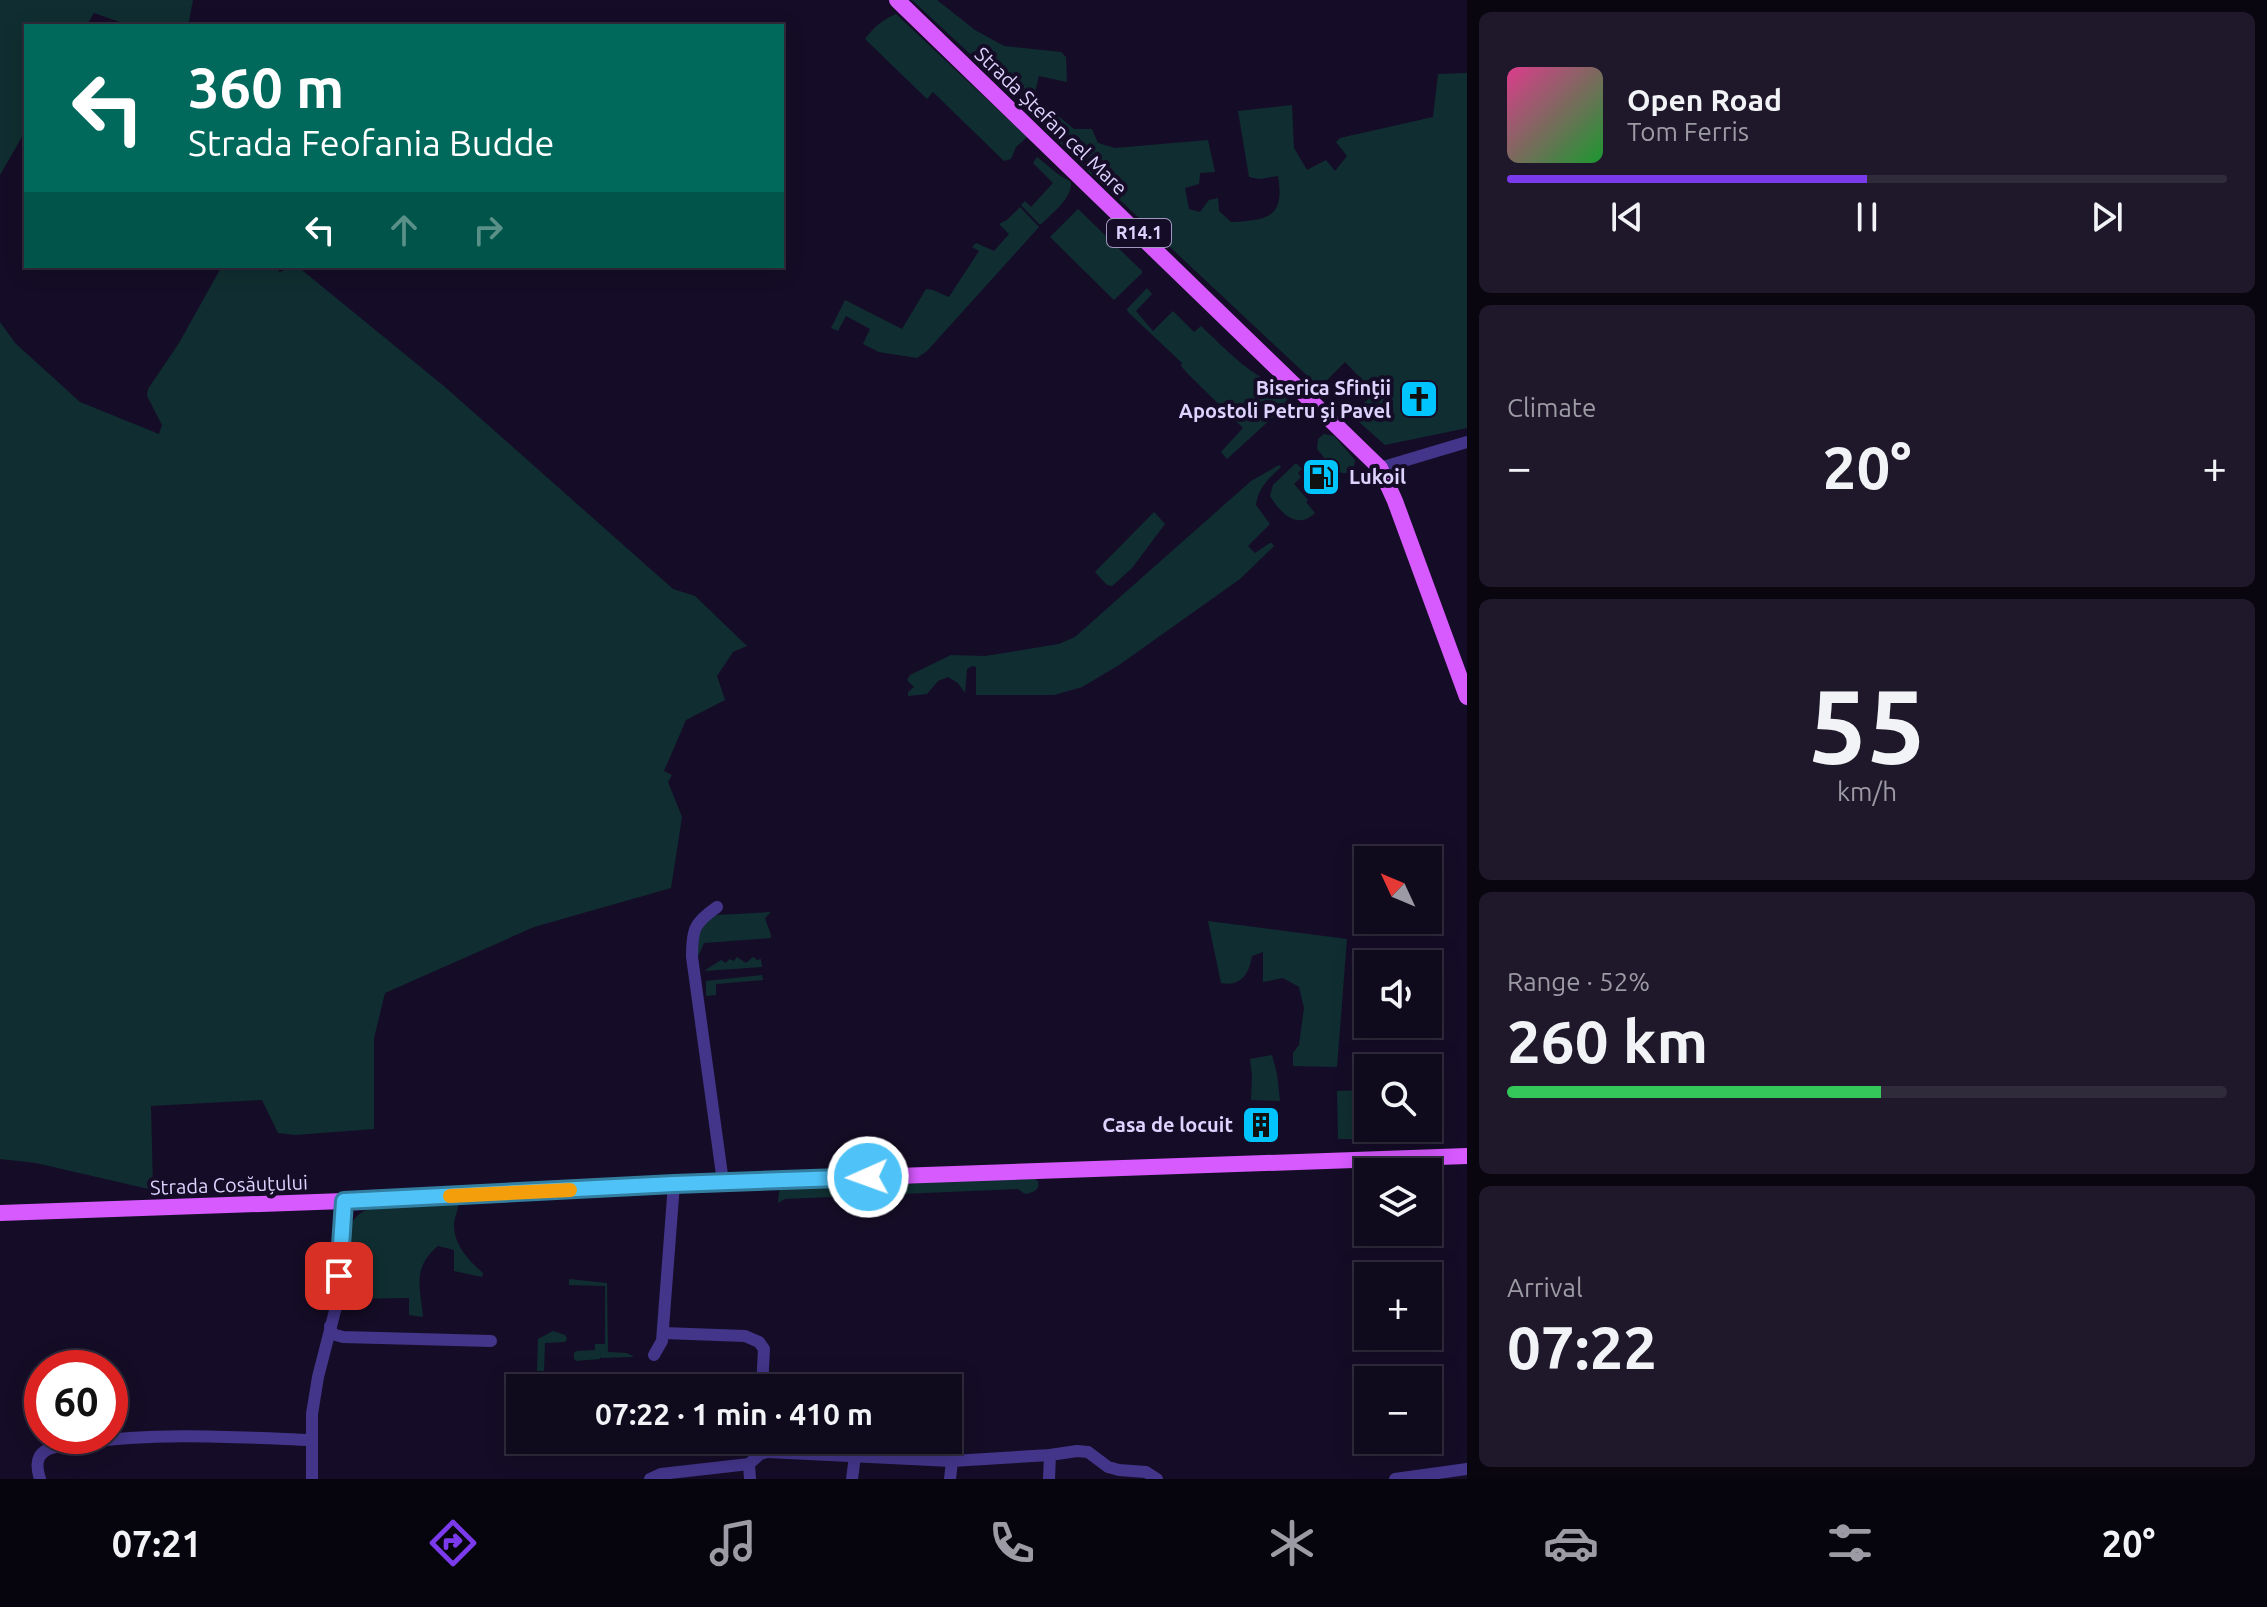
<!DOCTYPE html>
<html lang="en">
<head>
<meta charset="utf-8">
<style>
  :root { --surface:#100a1d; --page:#1e182a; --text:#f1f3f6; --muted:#9c9aa4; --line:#302b3b; --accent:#7c3aed }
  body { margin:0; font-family:Ubuntu,sans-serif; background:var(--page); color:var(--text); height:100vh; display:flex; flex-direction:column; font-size:30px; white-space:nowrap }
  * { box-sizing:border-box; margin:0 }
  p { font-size:26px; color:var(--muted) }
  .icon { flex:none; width:44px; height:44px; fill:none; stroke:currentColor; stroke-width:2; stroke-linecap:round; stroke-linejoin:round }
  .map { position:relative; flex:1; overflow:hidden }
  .panel { display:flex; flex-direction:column; gap:12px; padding:12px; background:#090610; width:800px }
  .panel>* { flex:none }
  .hud { position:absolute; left:24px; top:24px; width:760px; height:244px; border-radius:0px; box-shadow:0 4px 20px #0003,0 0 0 2px var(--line); background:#00695c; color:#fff; overflow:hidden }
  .needle { width:52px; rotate:314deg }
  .buttons { position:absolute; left:1354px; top:846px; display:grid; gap:16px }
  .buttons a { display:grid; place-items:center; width:88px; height:88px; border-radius:0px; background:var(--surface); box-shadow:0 4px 20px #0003,0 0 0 2px var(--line); font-size:40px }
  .speed { position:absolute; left:24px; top:1350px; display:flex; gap:16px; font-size:40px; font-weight:700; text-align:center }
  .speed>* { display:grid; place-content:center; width:104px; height:104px; border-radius:50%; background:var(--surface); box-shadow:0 4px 20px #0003,0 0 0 2px var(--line); line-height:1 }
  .speed .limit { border:12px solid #d22; background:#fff; color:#111 }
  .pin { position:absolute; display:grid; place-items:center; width:68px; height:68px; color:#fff; margin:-34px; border-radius:16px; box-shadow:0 4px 12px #0006 }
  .me { position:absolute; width:88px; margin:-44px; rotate:268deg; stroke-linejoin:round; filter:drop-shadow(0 0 6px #0008) }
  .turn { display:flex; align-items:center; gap:28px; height:168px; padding:0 32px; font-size:36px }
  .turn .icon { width:104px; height:104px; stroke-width:2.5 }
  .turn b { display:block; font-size:56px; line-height:68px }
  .lanes { display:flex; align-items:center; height:76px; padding:0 32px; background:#0003; justify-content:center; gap:40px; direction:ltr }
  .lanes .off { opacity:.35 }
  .big { font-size:60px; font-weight:700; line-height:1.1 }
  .panel .widget { flex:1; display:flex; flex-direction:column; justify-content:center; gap:12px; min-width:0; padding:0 28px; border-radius:12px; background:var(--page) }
  .panel .dial { align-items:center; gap:0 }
  .dial b { font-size:104px; line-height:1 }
  .song { display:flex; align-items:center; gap:24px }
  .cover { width:96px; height:96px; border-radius:12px; background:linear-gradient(135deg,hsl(330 70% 55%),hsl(130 70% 35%)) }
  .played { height:8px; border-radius:4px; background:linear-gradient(90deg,var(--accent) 50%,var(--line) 50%) }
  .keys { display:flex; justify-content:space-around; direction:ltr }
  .heat { display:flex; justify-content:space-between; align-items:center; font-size:44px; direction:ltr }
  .charge { height:12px; border-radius:6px; background:linear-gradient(90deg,#34c759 52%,var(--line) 0) }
  .trip { position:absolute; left:506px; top:1374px; width:456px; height:80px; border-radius:0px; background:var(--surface); box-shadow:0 4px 20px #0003,0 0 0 2px var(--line); font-weight:700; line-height:80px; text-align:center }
  .menu { display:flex; height:128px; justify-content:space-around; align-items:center; background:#06040c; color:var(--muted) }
  .menu .icon { width:56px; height:56px }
  .menu .active { color:var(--accent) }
  .menu b { font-size:36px; color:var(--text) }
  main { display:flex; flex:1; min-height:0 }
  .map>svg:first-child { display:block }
  .green { fill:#102e31 }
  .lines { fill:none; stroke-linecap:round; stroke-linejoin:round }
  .minor { stroke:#433589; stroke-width:12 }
  .major { stroke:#d75aff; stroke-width:16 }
  .route-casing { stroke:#337fa1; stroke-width:20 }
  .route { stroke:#4fc3f7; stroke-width:14 }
  .slow { stroke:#f59e0b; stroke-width:14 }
  .labels { text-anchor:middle; stroke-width:8; stroke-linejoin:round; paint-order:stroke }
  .shield { fill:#150d27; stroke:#a298be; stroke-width:2 }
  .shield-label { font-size:18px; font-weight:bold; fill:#ded3ff }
  .street-label { font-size:20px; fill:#ded3ff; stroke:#150d27 }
  .poi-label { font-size:20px; font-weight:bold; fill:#ded3ff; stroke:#150d27; text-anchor:end }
</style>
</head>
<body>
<main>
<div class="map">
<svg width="1467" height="1479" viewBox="0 0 1467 1479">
  <rect width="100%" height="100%" fill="#150d27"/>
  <g class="green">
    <polygon points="0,0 193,0 188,26 131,26 94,13 86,26 26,26 26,130 0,175"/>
    <path d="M912,0h25l38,30 29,16 57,6 5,5 1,25 -28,-6 -5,20 40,33h18l6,14 17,5 93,-8 7,32 -15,1 -1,11 -14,4 4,21 11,3 9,-12 9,-2 1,13 12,11c37,-2 54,-4 47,-46l-19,3 -10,-2 -11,-66 54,-6 2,43 13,22 19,-10 9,11 12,-15 -11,-14 4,-4 93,-21 5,-43 29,-1v355l-82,17 -34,-30 24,-22 -30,-31 -23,23 -7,-2 -209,-196 -4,-7h-5l-114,-114z"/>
    <path d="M896,14l131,123 -11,10 -5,12 -7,2 -71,-69 -6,7 -62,-60c9,-12 17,-19 31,-25z"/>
    <path d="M1037,157l22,18 12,7c1,17 -20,32 -31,43l-19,-20 4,-4 6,6 22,-24 -20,-20z"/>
    <polygon points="1020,207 1039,227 927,351 917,358 879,352 863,344 870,329 846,316 838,331 831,328 845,300 902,329 926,289 933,290 949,297 979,251 972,247 976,243 994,251 1009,234 999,224 1007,220"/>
    <polygon points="1078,209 1143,272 1114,300 1050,237"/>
    <polygon points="222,266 273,266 280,272 292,266 297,266 445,387 673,589 695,596 747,646 733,652 717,676 725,700 686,720 664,771 672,775 668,782 682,817 671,888 534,927 385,993 374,1038 374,1129 295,1135 278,1133 262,1100 151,1106 153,1190 36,1163 0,1159 0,322 15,343 80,402 159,434 162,425 147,396 148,389 179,343"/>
    <path d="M1147,288l5,6 -16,17 17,20 20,-20 21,21 7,-6c18,17 35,35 55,48 15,10 12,16 32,22l-4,11 -57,52 -6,-7 22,-24 -55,-54 -7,-8 1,-3 -54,-51 -1,-3z"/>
    <path d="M1324,434l10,2 21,24 -2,11c-16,9 -26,-11 -36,-22l1,-10z"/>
    <path d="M1296,463l6,6 -4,4 3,4 -7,7 14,16 -2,2 9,11c-18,18 -35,-1 -45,-17l3,-11z"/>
    <path d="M1279,465l2,2c-12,11 -23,21 -25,38l14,19 -22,22 7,7 15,-10h2l2,3 -34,33 -121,86 -37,22 -28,8h-78v-28l-4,-1 -5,3 -2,24 -7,-10 -10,-6 -10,4 -11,13 -19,2v-4l6,-5 -7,-7 3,-5 41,-20 34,1 74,-12 16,-7 176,-156z"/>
    <polygon points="1154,512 1165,524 1132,568 1112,586 1107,585 1095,572"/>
    <path d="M771,912l-6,6c2,8 6,13 6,20l-67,5 -7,16 -1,-23 10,-18 12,-3z"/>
    <path d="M1208,921l139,18 -10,128 -44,-1v-13l6,-8 5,-37 -5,-21 -16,-9 -20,4v-30l-11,4c-3,18 -11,31 -31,27z"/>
    <polygon points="737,957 746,963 753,957 757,960 761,959 762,967 704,971 721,960 726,963 729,959 734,961"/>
    <polygon points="762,975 763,980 716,984 716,995 706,996 706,981"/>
    <polygon points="1398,1053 1398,1068 1368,1068 1368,1128 1399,1128 1399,1139 1338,1139 1337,1091 1361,1090 1361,1055"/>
    <polygon points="1272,1055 1277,1074 1280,1101 1251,1100 1252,1075 1250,1059"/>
    <path d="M1033,1178l5,3c2,10 -5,11 -13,13l-7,-5 -233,10 -7,4 1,-11 3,-5z"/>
    <path d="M458,1204c0,7 -3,12 -4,19 -1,21 14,37 29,50l-1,4 -28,-6v-21l-16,-4c-26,22 -18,40 -15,71l-14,-2v-17l-64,1 -3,-6c2,-26 -4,-74 27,-84z"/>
    <polygon points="569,1279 607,1283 608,1352 627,1353 634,1357 601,1358 600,1356 600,1359 576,1361 574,1359 574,1353 577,1351 595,1350 595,1344 605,1344 605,1286 569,1285"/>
    <polygon points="553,1331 565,1335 567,1339 565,1342 545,1343 544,1371 537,1371 538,1339"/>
  </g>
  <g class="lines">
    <g class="minor">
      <polyline points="1380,468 1467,442"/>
      <path d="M717,907c-23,16 -25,22 -25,50l31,225"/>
      <polyline points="330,1326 332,1334 343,1337 491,1341"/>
      <polyline points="663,1333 745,1336 759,1342 764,1349 762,1388"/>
      <polyline points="654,1355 662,1341 674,1184"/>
      <polyline points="767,1452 952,1461 1050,1455 1077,1451 1088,1452 1108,1467 1119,1470 1146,1472 1157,1479"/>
      <path d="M40,1479c-3,-9 -5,-22 5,-28 9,-6 25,-6 36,-8 77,-11 153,-6 230,-3"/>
      <polyline points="312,1479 312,1414 318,1377 337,1303 344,1201"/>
      <polyline points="650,1479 661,1474 749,1464"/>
      <polyline points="750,1479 749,1464 760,1454 767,1452 767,1440"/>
      <polyline points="852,1479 855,1456"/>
      <polyline points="950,1479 952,1461"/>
      <polyline points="1049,1479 1050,1455"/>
      <polyline points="1395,1479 1467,1469"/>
    </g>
    <g class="major">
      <polyline points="897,0 1380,468 1395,501 1467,697"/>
      <polyline points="0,1213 344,1201 723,1182 1467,1156"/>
    </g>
  </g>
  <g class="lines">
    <defs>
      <polyline id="route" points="339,1276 344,1201 674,1184 868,1177"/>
    </defs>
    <use href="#route" class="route-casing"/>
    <use href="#route" class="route"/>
    <polyline class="slow" points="450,1196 570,1190"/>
  </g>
  <defs>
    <symbol id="church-square" viewBox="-11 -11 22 22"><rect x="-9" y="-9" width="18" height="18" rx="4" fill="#00c4fe" stroke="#150d27"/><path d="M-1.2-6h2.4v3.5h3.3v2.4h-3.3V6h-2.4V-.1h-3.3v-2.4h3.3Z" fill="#111"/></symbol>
    <symbol id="fuel-square" viewBox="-11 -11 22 22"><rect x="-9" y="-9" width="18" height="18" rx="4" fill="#00c4fe" stroke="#150d27"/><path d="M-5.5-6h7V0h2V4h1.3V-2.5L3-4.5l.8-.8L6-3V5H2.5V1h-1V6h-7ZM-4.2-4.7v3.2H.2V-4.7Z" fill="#111"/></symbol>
    <symbol id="building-square" viewBox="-11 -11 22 22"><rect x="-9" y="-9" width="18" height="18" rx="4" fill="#00c4fe" stroke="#150d27"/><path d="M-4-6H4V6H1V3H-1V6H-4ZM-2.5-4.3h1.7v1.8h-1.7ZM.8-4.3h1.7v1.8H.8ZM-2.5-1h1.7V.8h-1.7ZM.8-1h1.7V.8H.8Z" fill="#111"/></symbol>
  </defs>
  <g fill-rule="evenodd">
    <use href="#church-square" x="1397" y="377" width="44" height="44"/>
    <use href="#fuel-square" x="1299" y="455" width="44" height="44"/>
    <use href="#building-square" x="1239" y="1103" width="44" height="44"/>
  </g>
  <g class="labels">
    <rect class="shield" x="1107" y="219" width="64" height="28" rx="6"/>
    <g class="shield-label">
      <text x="1139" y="239">R14.1</text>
    </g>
    <g class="street-label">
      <text transform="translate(1051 121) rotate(44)" y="7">Strada Ștefan cel Mare</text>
      <text transform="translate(229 1185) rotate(-2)" y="7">Strada Cosăuțului</text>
    </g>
    <g class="poi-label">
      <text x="1391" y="395">Biserica Sfinții<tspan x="1391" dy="23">Apostoli Petru și Pavel</tspan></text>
      <text x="1349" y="484" text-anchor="start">Lukoil</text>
      <text x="1233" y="1132">Casa de locuit</text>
    </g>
  </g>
</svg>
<div class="buttons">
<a><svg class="needle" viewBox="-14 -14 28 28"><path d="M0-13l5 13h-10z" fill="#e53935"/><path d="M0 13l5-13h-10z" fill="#9c9aa4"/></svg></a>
<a><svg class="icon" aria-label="sound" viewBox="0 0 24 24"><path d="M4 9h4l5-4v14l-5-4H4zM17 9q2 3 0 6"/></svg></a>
<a><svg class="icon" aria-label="search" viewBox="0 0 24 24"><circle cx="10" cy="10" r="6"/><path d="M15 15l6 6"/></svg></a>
<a><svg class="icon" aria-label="layers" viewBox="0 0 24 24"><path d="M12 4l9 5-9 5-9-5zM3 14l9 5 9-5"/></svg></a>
<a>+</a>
<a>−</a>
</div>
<div class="speed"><div class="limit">60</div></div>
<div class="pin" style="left:339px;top:1276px;background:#d93025"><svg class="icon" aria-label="arrive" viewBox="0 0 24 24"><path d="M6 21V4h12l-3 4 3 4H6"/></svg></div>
<svg class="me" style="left:868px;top:1177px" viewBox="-20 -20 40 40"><circle r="17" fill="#4fc3f7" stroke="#fff" stroke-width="3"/><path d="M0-11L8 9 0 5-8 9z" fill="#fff"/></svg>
<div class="trip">07:22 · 1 min · 410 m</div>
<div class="hud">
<div class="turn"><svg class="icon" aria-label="left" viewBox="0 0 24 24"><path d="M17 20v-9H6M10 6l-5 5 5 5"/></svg><div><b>360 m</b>Strada Feofania Budde</div></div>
<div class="lanes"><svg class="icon" aria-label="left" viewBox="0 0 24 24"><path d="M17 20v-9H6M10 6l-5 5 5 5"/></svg><svg class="icon off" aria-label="ahead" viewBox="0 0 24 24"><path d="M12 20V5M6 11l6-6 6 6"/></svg><svg class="icon off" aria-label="right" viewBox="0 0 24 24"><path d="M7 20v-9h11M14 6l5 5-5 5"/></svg></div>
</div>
</div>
<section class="panel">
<div class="widget">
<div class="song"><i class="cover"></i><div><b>Open Road</b><p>Tom Ferris</p></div></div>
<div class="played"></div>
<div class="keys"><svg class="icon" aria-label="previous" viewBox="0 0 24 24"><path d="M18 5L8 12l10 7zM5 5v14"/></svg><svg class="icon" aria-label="pause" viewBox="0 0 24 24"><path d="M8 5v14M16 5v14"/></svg><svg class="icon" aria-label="next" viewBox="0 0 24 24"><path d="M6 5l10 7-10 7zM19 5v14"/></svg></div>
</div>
<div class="widget"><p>Climate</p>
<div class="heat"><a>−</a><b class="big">20°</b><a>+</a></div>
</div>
<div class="widget dial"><b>55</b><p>km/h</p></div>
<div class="widget"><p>Range · 52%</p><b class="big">260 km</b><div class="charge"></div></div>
<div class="widget"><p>Arrival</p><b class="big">07:22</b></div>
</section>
</main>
<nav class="menu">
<b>07:21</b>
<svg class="icon active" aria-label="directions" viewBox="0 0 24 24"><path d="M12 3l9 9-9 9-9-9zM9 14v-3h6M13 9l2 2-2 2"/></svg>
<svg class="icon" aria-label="music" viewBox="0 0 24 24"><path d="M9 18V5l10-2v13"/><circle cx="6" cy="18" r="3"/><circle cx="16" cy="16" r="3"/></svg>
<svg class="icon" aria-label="phone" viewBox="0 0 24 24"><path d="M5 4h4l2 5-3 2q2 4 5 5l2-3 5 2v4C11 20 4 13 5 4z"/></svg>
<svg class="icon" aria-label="climate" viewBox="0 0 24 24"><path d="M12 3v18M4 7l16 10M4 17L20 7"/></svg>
<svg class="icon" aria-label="car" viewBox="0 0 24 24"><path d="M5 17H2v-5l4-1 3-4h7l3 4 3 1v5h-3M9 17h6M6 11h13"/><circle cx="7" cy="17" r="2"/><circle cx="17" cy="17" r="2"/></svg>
<svg class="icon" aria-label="filters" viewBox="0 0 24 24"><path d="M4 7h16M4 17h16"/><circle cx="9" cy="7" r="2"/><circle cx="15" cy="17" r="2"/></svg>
<b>20°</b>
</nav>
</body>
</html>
